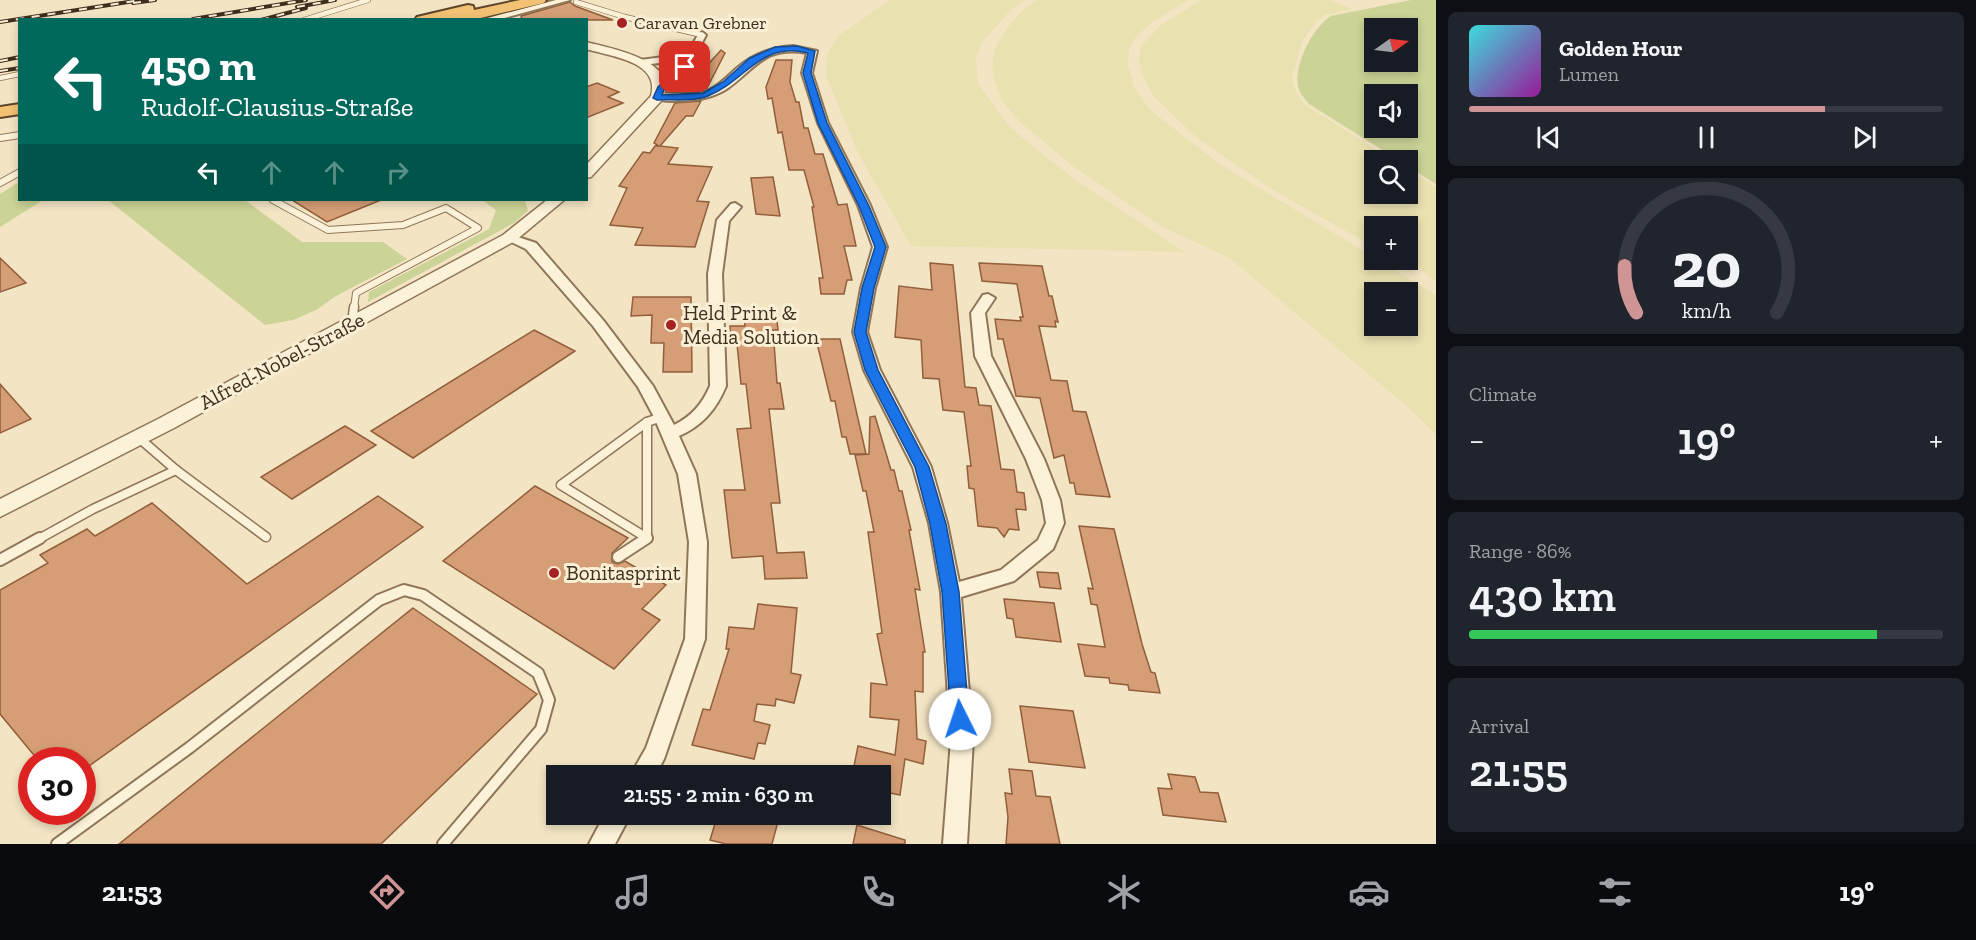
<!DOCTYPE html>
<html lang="en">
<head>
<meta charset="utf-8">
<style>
  :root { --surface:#171b24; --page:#20242c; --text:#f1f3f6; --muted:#9ea1a6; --line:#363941; --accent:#cf9496 }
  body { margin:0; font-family:"Zilla Slab",serif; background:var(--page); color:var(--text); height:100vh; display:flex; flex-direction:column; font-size:22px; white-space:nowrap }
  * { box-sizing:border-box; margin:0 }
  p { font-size:20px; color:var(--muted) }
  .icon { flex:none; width:33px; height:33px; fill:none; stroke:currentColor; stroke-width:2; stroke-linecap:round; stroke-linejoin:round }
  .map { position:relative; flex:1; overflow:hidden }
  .details { display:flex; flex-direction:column; gap:12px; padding:12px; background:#0d0f14; width:540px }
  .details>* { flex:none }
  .hud { position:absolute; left:18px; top:18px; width:570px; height:183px; border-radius:0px; box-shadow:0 3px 9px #0003; background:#00695c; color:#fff; overflow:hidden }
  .needle { width:39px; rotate:76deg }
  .controls { position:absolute; left:1364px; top:18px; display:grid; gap:12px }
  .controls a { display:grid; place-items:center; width:54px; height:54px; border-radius:0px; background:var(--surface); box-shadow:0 3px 9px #0003; font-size:30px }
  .speed { position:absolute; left:18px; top:747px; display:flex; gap:12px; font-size:30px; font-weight:700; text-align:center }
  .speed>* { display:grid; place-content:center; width:78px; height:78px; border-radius:50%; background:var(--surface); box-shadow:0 3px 9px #0003; line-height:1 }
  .speed .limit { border:9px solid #d22; background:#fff; color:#111 }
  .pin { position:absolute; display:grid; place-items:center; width:51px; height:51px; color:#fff; margin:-26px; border-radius:12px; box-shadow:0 3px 9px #0006 }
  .me { position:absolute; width:66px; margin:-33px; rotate:356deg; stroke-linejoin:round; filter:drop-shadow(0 0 4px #0008) }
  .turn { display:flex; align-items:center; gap:21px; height:126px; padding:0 24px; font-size:27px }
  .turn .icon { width:78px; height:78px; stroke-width:2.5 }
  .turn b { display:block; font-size:42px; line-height:51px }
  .lanes { display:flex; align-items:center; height:57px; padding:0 24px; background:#0003; justify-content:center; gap:30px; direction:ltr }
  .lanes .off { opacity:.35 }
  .big { font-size:45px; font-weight:600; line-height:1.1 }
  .details .card { flex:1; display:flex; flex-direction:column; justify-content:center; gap:9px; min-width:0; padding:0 21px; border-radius:9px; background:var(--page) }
  .details .dial { align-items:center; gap:0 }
  .dial svg { height:156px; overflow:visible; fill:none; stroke:var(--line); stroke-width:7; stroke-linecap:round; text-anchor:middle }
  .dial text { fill:var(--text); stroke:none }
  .song { display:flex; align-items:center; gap:18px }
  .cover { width:72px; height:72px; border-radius:9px; background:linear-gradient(135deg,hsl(180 70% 55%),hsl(300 70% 35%)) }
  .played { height:6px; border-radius:3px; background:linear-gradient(90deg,var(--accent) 75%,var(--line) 75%) }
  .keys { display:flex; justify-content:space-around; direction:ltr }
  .heat { display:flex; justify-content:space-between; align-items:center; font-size:33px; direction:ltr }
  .charge { height:9px; border-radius:4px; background:linear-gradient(90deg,#34c759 86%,var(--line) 0) }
  .trip { position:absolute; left:546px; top:765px; width:345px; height:60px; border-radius:0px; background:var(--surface); box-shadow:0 3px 9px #0003; font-weight:600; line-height:60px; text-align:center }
  .menu { display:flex; height:96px; justify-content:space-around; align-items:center; background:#090b0e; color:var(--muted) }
  .menu .icon { width:42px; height:42px }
  .menu .on { color:var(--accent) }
  .menu b { font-size:27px; color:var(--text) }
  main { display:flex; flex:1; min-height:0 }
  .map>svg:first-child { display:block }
  .farmland { fill:#eae1b1; fill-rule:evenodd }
  .green { fill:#cbd396; fill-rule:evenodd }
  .building { fill:#d59e76; stroke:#925e3b; stroke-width:1.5 }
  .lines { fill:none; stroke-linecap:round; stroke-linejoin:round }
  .service-far3-casing { stroke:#907658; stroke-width:6 }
  .service-far2-casing { stroke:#907658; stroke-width:8 }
  .service-far1-casing { stroke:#907658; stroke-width:11 }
  .service-casing { stroke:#907658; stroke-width:14 }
  .minor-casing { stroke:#907658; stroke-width:4 }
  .tertiary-casing { stroke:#907658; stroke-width:3 }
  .trunk-casing { stroke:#5e442c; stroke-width:4 }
  .service-far3 { stroke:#fcf2d9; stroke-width:4.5 }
  .service-far2 { stroke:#fcf2d9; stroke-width:6 }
  .service-far1 { stroke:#fcf2d9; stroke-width:8 }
  .service { stroke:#fcf2d9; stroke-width:10 }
  .minor { fill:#fcf2d9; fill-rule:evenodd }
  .tertiary { fill:#fcf2d9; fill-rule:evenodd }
  .trunk { fill:#f2c173; fill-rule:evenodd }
  .rail-casing { stroke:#3f2e1e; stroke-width:4 }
  .rail { stroke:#f9efd5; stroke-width:2; stroke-dasharray:8; stroke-linecap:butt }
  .route { fill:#1a73e8; stroke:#114b97; stroke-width:1.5 }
  .poi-dot { fill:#a62121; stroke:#f9efd5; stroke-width:2 }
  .labels { text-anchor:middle; stroke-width:6; stroke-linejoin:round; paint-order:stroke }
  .far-poi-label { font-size:18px; fill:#3f2e1e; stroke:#f9efd5; text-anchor:start }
  .poi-label { font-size:21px; fill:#3f2e1e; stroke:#f9efd5; text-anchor:start }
  .street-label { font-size:21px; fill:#3f2e1e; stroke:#f9efd5 }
</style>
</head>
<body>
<main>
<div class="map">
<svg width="1436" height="844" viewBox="0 0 1436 844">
  <rect width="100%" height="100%" fill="#f3e5c4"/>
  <g class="farmland">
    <polygon points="890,0 1025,0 1011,10 982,42 976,58 978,84 1010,127 1031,145 1077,181 1185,252 911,246 858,153 826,76 827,55 838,36"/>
    <path d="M1037,0h151l-38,24 -14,13 -7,12 -1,17 7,23 15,21 71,55 153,92v3h4l58,35v140l-26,-26 -182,-152 -64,-29 -90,-61 -52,-43 -20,-23 -7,-19 -3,-17 3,-17 13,-21 15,-17zM1407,292v34h-33v-34z"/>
    <polygon points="1201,0 1329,0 1353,9 1325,15 1317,21 1303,40 1292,76 1296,92 1304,104 1393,160 1374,160 1374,194 1407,194 1407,169 1436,187 1436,282 1407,259 1407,226 1374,226 1374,247 1273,190 1236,165 1196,137 1154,97 1143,77 1139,60 1141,46 1161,25"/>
  </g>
  <g class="green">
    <path d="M1411,0h25v184l-29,-18v-6h-9l-89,-56c-3,-4 -7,-8 -9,-12 -10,-22 12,-64 31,-76zM1374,28h33v34h-33zM1407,94v34h-33v-34z"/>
    <polygon points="19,182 20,200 43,200 0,227 0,194"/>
    <polygon points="108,200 245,200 302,242 383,242 407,259 336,296 316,310 293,320 265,325"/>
    <polygon points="482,200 525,200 528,211 514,223 368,302 369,292 489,229 496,210"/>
  </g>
  <g class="building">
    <polygon points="570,2 575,6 613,20 522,20 521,16"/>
    <polygon points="721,50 725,53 707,88 684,91"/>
    <polygon points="776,60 792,60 790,82 796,102 799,102 804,128 808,128 815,154 823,154 838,205 847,204 856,246 844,246 852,280 847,280 844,294 821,294 819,278 823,278 812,207 814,207 804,170 789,170 782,132 778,133 772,98 768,99 766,87"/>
    <polygon points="597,83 619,92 608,97 623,103 586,118 586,87"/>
    <polygon points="701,101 693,116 686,116 660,146 678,148 668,164 712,167 697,201 709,202 695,247 635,245 643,228 610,225 627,188 619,186 643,152 650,153 655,146 659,146 654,143 675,103"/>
    <polygon points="773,177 780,216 756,214 751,178"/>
    <polygon points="292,200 381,200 327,222"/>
    <polygon points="0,258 26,283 0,292"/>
    <polygon points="930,263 953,265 965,387 976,388 979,405 991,406 1001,469 1014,470 1017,492 1024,493 1026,510 1016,509 1019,530 1009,529 1004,537 997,528 978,526 974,489 969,488 967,466 971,466 964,412 943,410 939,379 923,378 921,340 895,337 899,286 932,290"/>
    <polygon points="979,263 1042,266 1049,296 1052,296 1058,322 1055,321 1056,327 1039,326 1051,380 1067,381 1073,411 1086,412 1110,497 1076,494 1074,483 1070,483 1064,455 1054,458 1040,398 1016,396 1003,339 998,339 995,319 1021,321 1020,317 1023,317 1017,284 982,281"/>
    <polygon points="633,297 691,297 692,372 663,372 664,343 651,343 652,315 631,316"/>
    <polygon points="776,312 778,330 773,330 777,383 780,383 784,409 769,409 780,503 771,503 777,553 804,552 807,578 765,579 763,556 732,558 730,542 724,490 745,490 737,429 751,428 746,384 741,384 737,344 731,344 730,326 745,326 744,313"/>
    <polygon points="534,330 575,351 413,458 371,431"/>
    <polygon points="816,339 840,339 866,454 850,454 846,437 842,437 835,401 831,401"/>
    <polygon points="0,384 31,419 0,433"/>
    <polygon points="875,416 891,470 894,470 899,491 902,491 911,530 909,530 920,590 915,589 925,652 923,652 923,692 915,691 917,739 926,741 923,764 905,759 900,795 880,791 880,776 852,776 858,746 895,755 899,720 870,717 871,683 887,685 877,634 882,633 868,532 874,532 866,491 863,491 855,455 869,454 870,417"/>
    <polygon points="345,426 376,445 292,499 261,477"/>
    <polygon points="535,486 628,538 612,553 612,562 618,564 625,561 666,585 642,609 660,620 614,669 443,561"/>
    <polygon points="378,496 423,527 82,771 82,760 38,760 0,714 0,590 48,563 40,555 87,529 95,536 152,503 247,584"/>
    <polygon points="1079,526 1114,529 1142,644 1151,672 1155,673 1160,693 1129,690 1128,685 1110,683 1109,678 1085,676 1078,644 1105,647 1097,605 1091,604 1088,588 1093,589"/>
    <polygon points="1037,572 1058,573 1061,589 1040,587"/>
    <polygon points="1004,599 1054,603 1061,642 1016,637 1013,619 1007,618"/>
    <polygon points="758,604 797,608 791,673 801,675 794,703 776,699 775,706 757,704 754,721 770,725 765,744 758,743 754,759 692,745 703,709 710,710 729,649 726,649 729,627 754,629"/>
    <polygon points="413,608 537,694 381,844 119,844"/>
    <polygon points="1020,706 1073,711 1085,768 1029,762"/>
    <polygon points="1009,769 1032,771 1036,796 1050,797 1060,844 1006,844 1008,817 1005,793 1012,794"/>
    <polygon points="1168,774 1195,777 1200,792 1218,793 1226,822 1163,815 1158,788 1172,789"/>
    <polygon points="718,814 780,814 772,844 726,844 710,840"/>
    <polygon points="857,825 905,840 905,844 853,844"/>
  </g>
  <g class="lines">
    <defs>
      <g id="service-far3">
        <polyline points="576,2 625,17 702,35"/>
        <polyline points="304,20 368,0"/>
        <polyline points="0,78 20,74"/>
      </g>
      <g id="service-far2">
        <polyline points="0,138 20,135"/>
        <polyline points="0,183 20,172"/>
        <polyline points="273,200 328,230 403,225 446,208 478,228 356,293 354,308"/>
      </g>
      <g id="service-far1">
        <polyline points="352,323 354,307"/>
        <polyline points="647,422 647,538"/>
        <polyline points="176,470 266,537"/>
        <polyline points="37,540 93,509 176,470 139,438"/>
        <polyline points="645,540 647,538 561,485 647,422 662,417"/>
      </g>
      <g id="service">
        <polyline points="618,557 647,538"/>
        <polyline points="0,560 40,538"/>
        <polyline points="57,844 189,748 379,600 404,590 423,595 538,673 549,700 541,729 443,844"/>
      </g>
      <g id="minor">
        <polygon points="556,0 570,0 497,20 480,20"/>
        <polygon points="702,32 706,35 688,69 665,91 657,91 657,87 681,66 684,60 643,65 638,62 640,60 687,54 698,35"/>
        <path d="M793,46l24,5 -5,22 16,50 42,82 17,42 -12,41 -8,44 13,38 51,97 16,56 12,59 42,-12 37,-30 8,-17 -4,-23 -16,-41 -51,-103 -4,-43 12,-18 5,-1 7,4 -10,15 6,43 53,103 16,41 4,23 -11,26 -39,32 -53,16 12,143 -6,104h-24l8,-104 -10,-148 -12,-69 -16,-56 -49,-97 -11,-38 8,-44 12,-41 -15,-42 -40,-82 -16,-50 5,-20c-44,-8 -52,17 -82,37 -15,9 -34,11 -51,11 -7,0 -16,0 -22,-4 10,-7 40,0 55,-6 12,-5 20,-14 30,-23 16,-14 35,-21 56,-22z"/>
        <path d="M735,203l6,4 -12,14 -7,53 4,112c-10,24 -24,40 -47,50l17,38 11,68 -2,97 -41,120 -9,17h-25l16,-28 39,-109 4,-97 -11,-68 -24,-57 -16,-30 -45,-61 -67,-77 -23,-11 6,-4 27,9 67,77 50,66 21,39c18,-9 28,-21 36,-39l-2,-112 9,-54 14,-16z"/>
        <polygon points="605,814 631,814 615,844 589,844"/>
      </g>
      <g id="tertiary">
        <path d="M586,42c24,6 97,19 76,58l-71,77 -5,1v-13l65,-69c10,-35 -42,-40 -65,-47z"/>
        <polygon points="547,200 564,200 515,241 174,428 0,517 0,499 160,418 503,235"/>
      </g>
      <g id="trunk">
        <polygon points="520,0 546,0 544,3 472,20 415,20 417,17 468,5 473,6 474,10"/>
        <polygon points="20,104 20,114 0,117 0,107"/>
      </g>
    </defs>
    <use href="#service-far3" class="service-far3-casing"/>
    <use href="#service-far2" class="service-far2-casing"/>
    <use href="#service-far1" class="service-far1-casing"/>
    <use href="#service" class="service-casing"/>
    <use href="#minor" class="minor-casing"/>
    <use href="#tertiary" class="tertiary-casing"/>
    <use href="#trunk" class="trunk-casing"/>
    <use href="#service-far3" class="service-far3"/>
    <use href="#service-far2" class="service-far2"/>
    <use href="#service-far1" class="service-far1"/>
    <use href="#service" class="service"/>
    <use href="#minor" class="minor"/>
    <use href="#tertiary" class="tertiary"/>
    <use href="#trunk" class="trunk"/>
    <defs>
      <g id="rail">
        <polyline points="133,3 155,0"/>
        <polyline points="297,7 335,0"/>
        <polyline points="193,19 306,0"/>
        <polyline points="261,20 306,8"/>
        <polyline points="0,22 141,0"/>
        <polyline points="0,61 20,57"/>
        <polyline points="0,71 20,68"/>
      </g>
    </defs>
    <use href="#rail" class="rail-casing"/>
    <use href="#rail" class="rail"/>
  </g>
  <path class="route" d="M797,46l18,5 -4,22 16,50 42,83 17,41 -12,41 -8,44 12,38 51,97 17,57 13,68 10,127 -2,6 -7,2 -7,-2 -2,-6 -9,-127 -12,-68 -15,-57 -50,-97 -11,-38 8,-44 13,-41 -16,-41 -41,-83 -15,-50 5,-20c-48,-12 -62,28 -100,43 -14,6 -36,3 -51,4l-4,-2 5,-11 24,-22 7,2 -25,23 -2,5 41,-2 20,-11 27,-24 25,-11z"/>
  <g class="poi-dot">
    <circle cx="622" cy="23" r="6"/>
    <circle cx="671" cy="325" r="6"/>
    <circle cx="554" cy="573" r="6"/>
  </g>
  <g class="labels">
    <g class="far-poi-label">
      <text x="634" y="29">Caravan Grebner</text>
    </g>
    <g class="poi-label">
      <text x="683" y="320">Held Print &amp;<tspan x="683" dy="24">Media Solution</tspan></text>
      <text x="566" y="580">Bonitasprint</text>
    </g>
    <g class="street-label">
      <text transform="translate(282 361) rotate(-28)" y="7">Alfred-Nobel-Straße</text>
    </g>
  </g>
</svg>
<div class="controls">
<a><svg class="needle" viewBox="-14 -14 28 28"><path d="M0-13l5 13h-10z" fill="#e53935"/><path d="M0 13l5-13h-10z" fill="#9ea1a6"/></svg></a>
<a><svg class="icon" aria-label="sound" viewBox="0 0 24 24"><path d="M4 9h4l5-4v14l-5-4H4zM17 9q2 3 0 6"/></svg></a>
<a><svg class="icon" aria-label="search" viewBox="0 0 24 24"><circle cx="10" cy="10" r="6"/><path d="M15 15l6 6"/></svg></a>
<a>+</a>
<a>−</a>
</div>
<div class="speed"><div class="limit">30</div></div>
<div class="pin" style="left:685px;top:67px;background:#d93025"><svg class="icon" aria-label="arrive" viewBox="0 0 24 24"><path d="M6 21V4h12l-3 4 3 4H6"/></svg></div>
<svg class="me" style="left:960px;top:719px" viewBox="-20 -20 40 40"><circle r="19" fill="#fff"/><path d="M0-13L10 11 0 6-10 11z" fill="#1a73e8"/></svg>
<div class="trip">21:55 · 2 min · 630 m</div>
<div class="hud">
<div class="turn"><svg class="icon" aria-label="left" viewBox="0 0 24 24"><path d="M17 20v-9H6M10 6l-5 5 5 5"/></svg><div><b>450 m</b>Rudolf-Clausius-Straße</div></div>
<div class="lanes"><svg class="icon" aria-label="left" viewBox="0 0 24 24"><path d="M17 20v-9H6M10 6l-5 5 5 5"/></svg><svg class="icon off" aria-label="ahead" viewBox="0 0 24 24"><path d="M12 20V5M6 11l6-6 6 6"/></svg><svg class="icon off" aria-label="ahead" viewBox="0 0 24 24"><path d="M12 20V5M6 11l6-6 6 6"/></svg><svg class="icon off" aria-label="right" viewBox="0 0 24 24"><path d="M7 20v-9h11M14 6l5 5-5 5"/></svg></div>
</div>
</div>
<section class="details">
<div class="card">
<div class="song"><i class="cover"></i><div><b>Golden Hour</b><p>Lumen</p></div></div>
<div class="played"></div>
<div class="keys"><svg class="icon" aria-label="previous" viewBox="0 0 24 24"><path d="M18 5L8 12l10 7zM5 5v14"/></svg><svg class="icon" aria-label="pause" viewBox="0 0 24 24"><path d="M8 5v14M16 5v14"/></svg><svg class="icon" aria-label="next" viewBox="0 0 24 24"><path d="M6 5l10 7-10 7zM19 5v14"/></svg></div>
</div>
<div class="card dial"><svg viewBox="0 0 100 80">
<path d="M14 69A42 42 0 1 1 86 69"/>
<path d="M14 69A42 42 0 0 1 8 45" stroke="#cf9496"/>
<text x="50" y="56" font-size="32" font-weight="700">20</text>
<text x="50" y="72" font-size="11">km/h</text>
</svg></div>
<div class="card"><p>Climate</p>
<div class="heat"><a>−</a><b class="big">19°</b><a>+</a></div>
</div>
<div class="card"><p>Range · 86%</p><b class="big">430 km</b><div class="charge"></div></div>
<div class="card"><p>Arrival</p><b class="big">21:55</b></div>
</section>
</main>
<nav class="menu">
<b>21:53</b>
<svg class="icon on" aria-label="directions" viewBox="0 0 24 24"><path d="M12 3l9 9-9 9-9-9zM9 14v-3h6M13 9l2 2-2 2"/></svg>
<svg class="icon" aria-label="music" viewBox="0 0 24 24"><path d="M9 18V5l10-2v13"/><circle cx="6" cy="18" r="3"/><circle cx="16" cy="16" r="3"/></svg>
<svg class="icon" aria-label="phone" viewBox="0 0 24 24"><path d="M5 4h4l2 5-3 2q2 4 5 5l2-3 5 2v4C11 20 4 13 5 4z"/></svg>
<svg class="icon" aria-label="climate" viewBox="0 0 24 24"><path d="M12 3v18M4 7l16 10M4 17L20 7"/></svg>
<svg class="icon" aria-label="car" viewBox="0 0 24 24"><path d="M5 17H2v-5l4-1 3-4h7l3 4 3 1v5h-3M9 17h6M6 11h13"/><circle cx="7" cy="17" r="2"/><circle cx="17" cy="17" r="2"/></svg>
<svg class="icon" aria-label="filters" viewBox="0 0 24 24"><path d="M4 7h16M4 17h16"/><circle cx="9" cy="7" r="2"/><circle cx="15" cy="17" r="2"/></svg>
<b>19°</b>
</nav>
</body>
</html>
